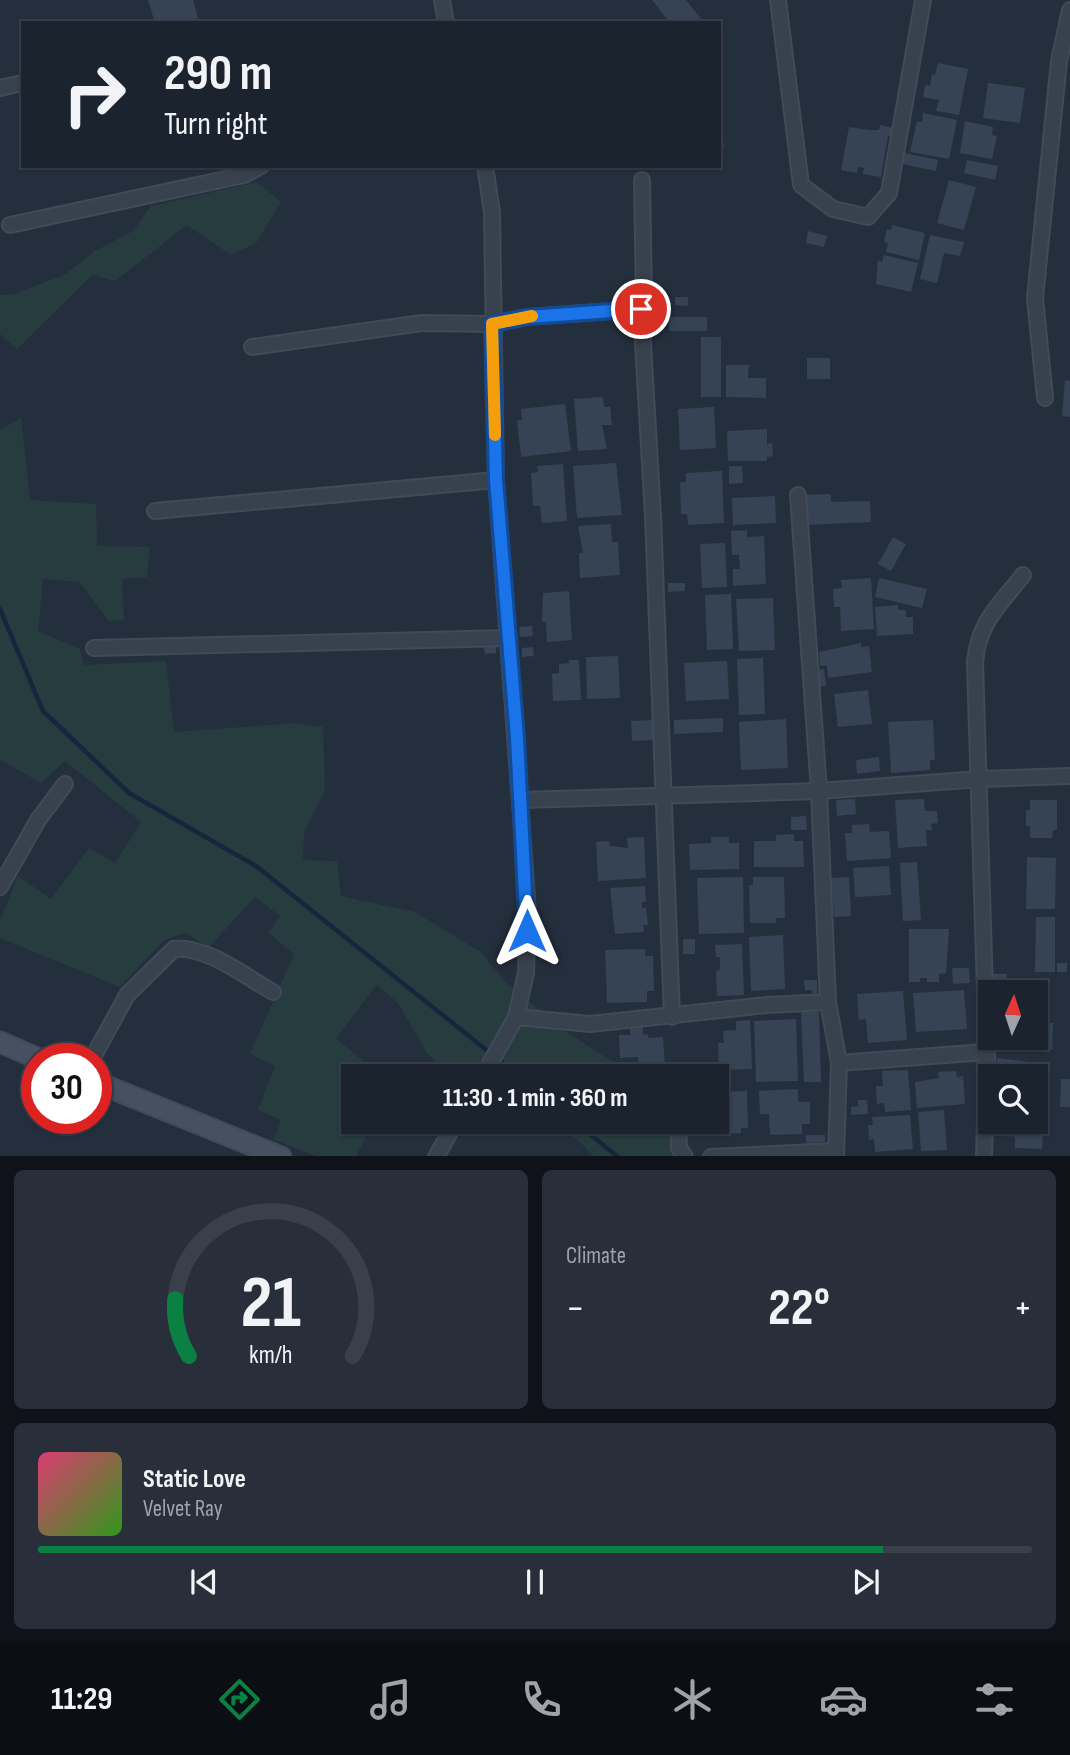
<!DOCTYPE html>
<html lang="en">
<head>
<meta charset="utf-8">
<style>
  :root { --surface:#1b232e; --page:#282f3a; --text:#f1f3f6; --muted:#a0a4aa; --line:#39404a; --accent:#0b8043 }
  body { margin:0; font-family:"Sofia Sans Condensed",sans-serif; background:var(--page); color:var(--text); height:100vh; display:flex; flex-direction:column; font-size:26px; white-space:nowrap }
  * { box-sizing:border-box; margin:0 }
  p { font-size:23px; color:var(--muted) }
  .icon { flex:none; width:38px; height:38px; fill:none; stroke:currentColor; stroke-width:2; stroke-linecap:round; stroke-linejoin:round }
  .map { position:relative; height:1156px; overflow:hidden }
  .details { display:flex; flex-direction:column; gap:14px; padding:14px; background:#0f1319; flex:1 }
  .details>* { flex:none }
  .guide { position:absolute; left:21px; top:21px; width:700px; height:147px; border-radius:0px; box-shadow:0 2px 5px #0004,0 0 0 2px var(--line); background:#1b232e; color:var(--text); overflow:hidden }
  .needle { width:46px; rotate:3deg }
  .fabs { position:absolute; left:978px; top:980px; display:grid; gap:14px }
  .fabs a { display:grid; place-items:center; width:70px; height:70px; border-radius:0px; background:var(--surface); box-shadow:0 2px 5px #0004,0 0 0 2px var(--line); font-size:35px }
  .speed { position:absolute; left:21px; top:1043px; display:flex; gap:14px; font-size:35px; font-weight:700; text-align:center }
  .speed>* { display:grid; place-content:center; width:91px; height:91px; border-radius:50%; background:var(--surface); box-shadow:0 2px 5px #0004,0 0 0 2px var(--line); line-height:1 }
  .speed .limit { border:10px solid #d22; background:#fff; color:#111 }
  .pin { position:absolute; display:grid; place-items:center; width:60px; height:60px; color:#fff; margin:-30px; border:4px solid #fff; border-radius:50%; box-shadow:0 2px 7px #0007 }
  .me { position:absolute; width:77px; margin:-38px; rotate:0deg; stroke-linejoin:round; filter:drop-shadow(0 0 5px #0008) }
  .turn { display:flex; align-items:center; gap:24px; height:147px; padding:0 28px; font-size:32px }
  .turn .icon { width:91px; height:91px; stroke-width:2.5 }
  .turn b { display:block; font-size:49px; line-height:60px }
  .big { font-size:52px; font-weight:700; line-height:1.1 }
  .details .tile { flex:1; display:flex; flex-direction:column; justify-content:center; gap:10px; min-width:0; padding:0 24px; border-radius:10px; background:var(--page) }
  .details .dial { align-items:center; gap:0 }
  .dial svg { height:182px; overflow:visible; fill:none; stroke:var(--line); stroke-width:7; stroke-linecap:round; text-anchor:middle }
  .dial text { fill:var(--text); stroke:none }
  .song { display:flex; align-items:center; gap:21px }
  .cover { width:84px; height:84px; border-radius:10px; background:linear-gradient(135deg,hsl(340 70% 55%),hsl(110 70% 35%)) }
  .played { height:7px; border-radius:4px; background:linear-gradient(90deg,var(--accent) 85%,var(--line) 85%) }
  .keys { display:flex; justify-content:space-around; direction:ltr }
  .heat { display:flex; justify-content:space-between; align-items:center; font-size:38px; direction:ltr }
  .details .tiles { flex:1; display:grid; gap:14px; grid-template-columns:1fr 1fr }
  .tile:last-child { grid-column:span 2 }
  .trip { position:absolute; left:341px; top:1064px; width:388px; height:70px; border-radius:0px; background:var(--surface); box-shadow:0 2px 5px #0004,0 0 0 2px var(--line); font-weight:700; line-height:70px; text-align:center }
  .menu { display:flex; height:112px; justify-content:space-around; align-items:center; background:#0b0e12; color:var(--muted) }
  .menu .icon { width:49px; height:49px }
  .menu .on { color:var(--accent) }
  .menu b { font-size:32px; color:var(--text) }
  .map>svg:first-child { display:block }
  .green { fill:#263c3f }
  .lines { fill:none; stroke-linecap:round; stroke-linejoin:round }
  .stream { stroke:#17263c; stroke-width:4.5 }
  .building { fill:#364354 }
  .street-casing { stroke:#414a57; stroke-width:18 }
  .secondary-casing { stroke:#414a57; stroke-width:23 }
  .street { stroke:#38414e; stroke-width:14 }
  .secondary { stroke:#465061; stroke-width:19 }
  .route-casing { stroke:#114b97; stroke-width:18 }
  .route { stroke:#1a73e8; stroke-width:12 }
  .slow { stroke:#f59e0b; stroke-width:12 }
</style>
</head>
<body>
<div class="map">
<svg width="1070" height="1157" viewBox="0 0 1070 1157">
  <rect width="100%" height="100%" fill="#242f3e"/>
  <g class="green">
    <polygon points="257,182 281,202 256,243 231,255 187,225 115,281 92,275 17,349 0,334 0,295 14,294 64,275 95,251 133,231 151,206"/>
    <polygon points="21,418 30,500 96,504 97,546 150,547 147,577 122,579 124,620 108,621 80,582 43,579 38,631 80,649 84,665 166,661 174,732 296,723 323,727 325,790 304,832 303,860 337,861 341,896 415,912 481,952 505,982 565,1031 610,1060 652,1076 449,1076 427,1053 398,1003 377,985 336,1038 363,1061 354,1076 348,1096 353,1099 354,1122 374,1122 356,1156 316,1156 274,1140 281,1120 258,1110 275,1066 250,1054 294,954 269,933 280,916 255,897 209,947 185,933 163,941 120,987 0,938 0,920 18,876 51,899 89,848 115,863 141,822 65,761 41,783 0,760 0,430"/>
    <polygon points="540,1122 671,1122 668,1134 673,1156 593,1156 578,1140"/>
  </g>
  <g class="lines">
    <g class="stream">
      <polyline points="0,609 43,711 129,793 256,866 519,1076"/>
      <polyline points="575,1122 618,1157"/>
    </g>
  </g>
  <g class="building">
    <polygon points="148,0 193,0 198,18 182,23 155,23"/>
    <polygon points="652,0 686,0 701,19 696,23 670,23"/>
    <polygon points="938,63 968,69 959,115 936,111 939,100 923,97 925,85 930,86 932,74 935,75"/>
    <polygon points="988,83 1025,88 1020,123 983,118"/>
    <polygon points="923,113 957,120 949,159 910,152 917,121 922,122"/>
    <polygon points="721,120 724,148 719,149 719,121"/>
    <polygon points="965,121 993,127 992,135 997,136 992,159 960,153"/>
    <polygon points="880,125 893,128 892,136 888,136 881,177 863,174 864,168 858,167 857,173 841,170 849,127 869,130 879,130"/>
    <polygon points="904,153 938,160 936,171 902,164"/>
    <polygon points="967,160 998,166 995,180 964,173"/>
    <polygon points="949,180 976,187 964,230 937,223"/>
    <polygon points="892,225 925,233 919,260 886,252 888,243 884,242 887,229 891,230"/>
    <polygon points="808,231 827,236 824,247 806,243"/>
    <polygon points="930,235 964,242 960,256 944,253 937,283 920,279"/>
    <polygon points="884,255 918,263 911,292 876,284 878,260 882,262"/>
    <polygon points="675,297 688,297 688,306 675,305"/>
    <rect x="652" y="309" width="13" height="7"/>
    <rect x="669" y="317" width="38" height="14"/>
    <rect x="701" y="337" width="20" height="60"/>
    <rect x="807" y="358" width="23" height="21"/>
    <polygon points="726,365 749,365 748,378 766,378 766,398 726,397"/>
    <polygon points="1065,380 1070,381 1070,417 1062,416"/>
    <polygon points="603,397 604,407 610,407 612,425 602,425 607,449 578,451 574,399"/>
    <polygon points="565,404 571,451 521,457 517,420 522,420 521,409"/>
    <polygon points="714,407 716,448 680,450 678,409"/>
    <polygon points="767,429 767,444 772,443 773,456 767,457 767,461 728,461 727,431"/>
    <polygon points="616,463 622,515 577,518 573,466"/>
    <polygon points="563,464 567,521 542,523 540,506 533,506 531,473 538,472 537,466"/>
    <polygon points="729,466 742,466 743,483 729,484"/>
    <polygon points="722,471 724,523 688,525 687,514 681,514 680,482 686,482 686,473"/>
    <polygon points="831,494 831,502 870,501 871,522 806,525 805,495"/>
    <polygon points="775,496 776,523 733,525 732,498"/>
    <polygon points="611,524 612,542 618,542 620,575 580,578 579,553 583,553 578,526"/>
    <polygon points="747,530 747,537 764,536 766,584 733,586 733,569 740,569 739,555 732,555 731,531"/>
    <polygon points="893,537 906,544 891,571 878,564"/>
    <polygon points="725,543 727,587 702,588 700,544"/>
    <polygon points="871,578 874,629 841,631 840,607 834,607 833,589 842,588 841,580"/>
    <polygon points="879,578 927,589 922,608 875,597"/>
    <polygon points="668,583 685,583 685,591 668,592"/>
    <polygon points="569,591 572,640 547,642 546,622 542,622 543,593"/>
    <polygon points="731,594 733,649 707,650 705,595"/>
    <polygon points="773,598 775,650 739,651 736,599"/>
    <polygon points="898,605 898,610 906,610 906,617 913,617 913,634 877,636 875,607"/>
    <polygon points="532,626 533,636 520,637 519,627"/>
    <polygon points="861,643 861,647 869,646 872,672 828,678 827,666 820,666 819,652"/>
    <polygon points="496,646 496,653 485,654 484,647"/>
    <polygon points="533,647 534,656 522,657 522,648"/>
    <polygon points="618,656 620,698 587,699 586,657"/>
    <polygon points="763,658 765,714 739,715 737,659"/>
    <polygon points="569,660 579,660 581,700 553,701 552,674 559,673 559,664 569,663"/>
    <polygon points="727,661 729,699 686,701 684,663"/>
    <polygon points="824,669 826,686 813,687 811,671"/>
    <polygon points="868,690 872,724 838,727 834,694"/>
    <polygon points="723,718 723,732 674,734 674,720"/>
    <polygon points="786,719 788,768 741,770 739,722"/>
    <polygon points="653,720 654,740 632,741 631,721"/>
    <polygon points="933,720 935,760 930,760 930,770 891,773 888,722"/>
    <polygon points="879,757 880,771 857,774 856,760"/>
    <polygon points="855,799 856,814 837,816 836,800"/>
    <polygon points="924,799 925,811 937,811 938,823 931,824 932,830 926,830 927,846 898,848 895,800"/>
    <polygon points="1030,800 1057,800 1057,830 1053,830 1052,838 1030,838 1030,826 1026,826 1026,810 1030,810"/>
    <polygon points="806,816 807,830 791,830 791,817"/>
    <polygon points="869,824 870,832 889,831 891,858 847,861 845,833 852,833 852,825"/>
    <polygon points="794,834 794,841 803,841 804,867 754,867 754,841 776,841 776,835"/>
    <polygon points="644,837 646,878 598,881 596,842 609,841 610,846 628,848 627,838"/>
    <polygon points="711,837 729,837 729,843 739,843 739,869 690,870 689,844 711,843"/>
    <polygon points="1027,857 1056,858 1055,909 1026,909"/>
    <polygon points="917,862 921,920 903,921 900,863"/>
    <polygon points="889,866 891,895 855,897 853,868"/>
    <polygon points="743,877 744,933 699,934 697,878"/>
    <polygon points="753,877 784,877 785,918 776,918 776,923 750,923 749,885 753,885"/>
    <polygon points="849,877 851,916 834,917 831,878"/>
    <polygon points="645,886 646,902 642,902 642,908 646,908 648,925 643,925 644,932 615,934 610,888"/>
    <polygon points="1036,917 1055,917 1055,972 1035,972"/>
    <polygon points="909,929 949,929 946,973 939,974 939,982 927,982 927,978 920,978 920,982 909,982"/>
    <polygon points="783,935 785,989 751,991 749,937"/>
    <rect x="683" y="939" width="12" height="15"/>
    <polygon points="742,944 744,995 717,996 716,971 720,970 720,957 716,957 715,945"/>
    <polygon points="645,949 645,956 653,956 654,991 647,991 647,1002 607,1003 605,950"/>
    <rect x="1057" y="963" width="10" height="9"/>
    <polygon points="952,968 969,968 970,983 953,984"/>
    <rect x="992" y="974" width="15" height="18"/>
    <polygon points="1023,978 1048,980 1044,1019 1036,1019 1036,992 1022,992"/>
    <polygon points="804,980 817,980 817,997 813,997 812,990 805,990"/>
    <polygon points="964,990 967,1029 916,1032 913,993"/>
    <polygon points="903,991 907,1040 868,1043 866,1019 859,1020 857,994"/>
    <polygon points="801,1012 819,1012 821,1082 804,1082"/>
    <polygon points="796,1019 798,1081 756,1082 754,1021"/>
    <polygon points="750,1020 752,1069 719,1070 718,1043 724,1043 723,1031 736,1030 736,1021"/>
    <polygon points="1036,1023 1053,1023 1052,1050 1035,1049"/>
    <polygon points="643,1025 643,1035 648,1034 648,1038 663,1037 665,1068 638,1069 638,1057 620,1058 619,1035 630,1035 630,1026"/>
    <polygon points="992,1038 1008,1038 1008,1050 993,1051"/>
    <polygon points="997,1058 1030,1062 1029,1076 995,1072"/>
    <polygon points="908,1070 911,1110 885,1112 884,1103 877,1104 876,1086 883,1086 882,1071"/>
    <polygon points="956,1071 957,1077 963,1076 965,1104 917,1108 915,1082 939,1078 938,1072"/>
    <polygon points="1061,1079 1070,1079 1070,1107 1060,1107"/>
    <polygon points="798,1089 798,1102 810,1102 810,1124 802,1124 802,1134 770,1135 769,1114 760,1114 759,1091"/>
    <polygon points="747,1091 748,1128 741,1128 741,1133 724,1134 724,1129 708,1129 708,1122 718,1122 718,1092"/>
    <polygon points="858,1100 867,1100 868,1114 851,1115 851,1107 858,1106"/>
    <polygon points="944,1110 947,1150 921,1151 918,1112"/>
    <polygon points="1036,1111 1044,1112 1042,1149 1015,1148 1015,1137 1007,1136 1008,1122 1036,1122"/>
    <polygon points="910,1115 913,1149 875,1152 874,1139 869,1140 868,1125 873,1125 872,1117"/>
    <polygon points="806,1135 825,1135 825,1142 806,1143"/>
  </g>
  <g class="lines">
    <defs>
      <g id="street">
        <polyline points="442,0 446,23"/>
        <polyline points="778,0 801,185 833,209 868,217 889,193 923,0"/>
        <polyline points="0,88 23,83"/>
        <polyline points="10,225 244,175 261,166"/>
        <polyline points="641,309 653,516 672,1017"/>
        <polyline points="252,347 422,323 492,324 527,317 641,309 644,301 642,180"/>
        <polyline points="1045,398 1035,298 1059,61 1070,10"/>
        <polyline points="798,495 819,791 828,1002 839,1063 836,1157"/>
        <polyline points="155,511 496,480"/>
        <polyline points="94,648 509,638"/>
        <polyline points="521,800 819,791 980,779 1070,776"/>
        <polyline points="0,887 38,820 65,784"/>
        <polyline points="516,1017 590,1024 767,1005 828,1002"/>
        <path d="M92,1059l35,-64 47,-46c32,-4 72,28 99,43"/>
        <polyline points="839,1063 985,1052"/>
        <polyline points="483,1076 516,1017 526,973 528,910 496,480 492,212 485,166"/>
        <polyline points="678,1122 679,1148 685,1157"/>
        <polyline points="436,1157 456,1122"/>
        <polyline points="711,1157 836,1151"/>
        <path d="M984,1157l3,-100 -12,-394c3,-41 24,-57 48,-88"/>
      </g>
      <g id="secondary">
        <polyline points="0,1042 39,1059"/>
        <polyline points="96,1082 281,1157"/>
      </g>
    </defs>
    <use href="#street" class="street-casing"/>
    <use href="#secondary" class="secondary-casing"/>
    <use href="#street" class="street"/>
    <use href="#secondary" class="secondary"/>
  </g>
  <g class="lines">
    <defs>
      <polyline id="route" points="527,931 517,738 496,480 492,324 527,317 641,309"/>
    </defs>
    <use href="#route" class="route-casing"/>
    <use href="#route" class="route"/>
    <polyline class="slow" points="495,435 492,324 532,316"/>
  </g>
</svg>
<div class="fabs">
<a><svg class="needle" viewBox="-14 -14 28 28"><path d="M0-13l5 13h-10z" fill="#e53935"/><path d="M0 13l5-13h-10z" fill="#a0a4aa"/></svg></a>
<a><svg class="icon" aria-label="search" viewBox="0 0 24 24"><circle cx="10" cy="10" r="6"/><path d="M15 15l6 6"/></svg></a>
</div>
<div class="speed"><div class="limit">30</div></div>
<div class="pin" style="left:641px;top:309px;background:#d93025"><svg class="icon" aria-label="arrive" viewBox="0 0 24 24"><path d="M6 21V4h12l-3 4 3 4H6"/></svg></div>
<svg class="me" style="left:527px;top:931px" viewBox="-20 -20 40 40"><path d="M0-17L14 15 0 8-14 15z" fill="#1a73e8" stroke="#fff" stroke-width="4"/></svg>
<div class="trip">11:30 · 1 min · 360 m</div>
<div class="guide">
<div class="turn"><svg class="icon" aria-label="right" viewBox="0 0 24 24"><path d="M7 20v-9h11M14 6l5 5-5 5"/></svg><div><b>290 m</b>Turn right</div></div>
</div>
</div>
<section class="details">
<div class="tiles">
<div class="tile dial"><svg viewBox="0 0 100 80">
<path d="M14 69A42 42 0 1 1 86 69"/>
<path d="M14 69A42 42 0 0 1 8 44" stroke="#0b8043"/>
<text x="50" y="56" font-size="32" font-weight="700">21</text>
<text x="50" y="72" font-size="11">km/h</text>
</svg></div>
<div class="tile"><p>Climate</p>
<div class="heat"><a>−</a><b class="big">22°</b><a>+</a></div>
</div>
<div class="tile">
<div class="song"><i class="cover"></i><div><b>Static Love</b><p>Velvet Ray</p></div></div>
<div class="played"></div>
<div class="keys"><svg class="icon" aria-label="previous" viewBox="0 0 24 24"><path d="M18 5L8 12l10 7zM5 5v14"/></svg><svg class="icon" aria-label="pause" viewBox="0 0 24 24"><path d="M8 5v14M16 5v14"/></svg><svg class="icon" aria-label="next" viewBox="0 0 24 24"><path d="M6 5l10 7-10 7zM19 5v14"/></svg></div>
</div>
</div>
</section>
<nav class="menu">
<b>11:29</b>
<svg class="icon on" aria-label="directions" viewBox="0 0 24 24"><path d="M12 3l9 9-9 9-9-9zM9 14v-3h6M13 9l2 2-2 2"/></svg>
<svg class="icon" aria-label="music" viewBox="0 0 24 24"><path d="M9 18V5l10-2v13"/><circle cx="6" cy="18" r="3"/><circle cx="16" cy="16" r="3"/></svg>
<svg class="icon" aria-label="phone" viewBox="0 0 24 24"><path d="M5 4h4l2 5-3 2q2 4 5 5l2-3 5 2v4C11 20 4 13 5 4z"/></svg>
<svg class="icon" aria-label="climate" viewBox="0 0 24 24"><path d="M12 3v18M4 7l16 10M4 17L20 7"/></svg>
<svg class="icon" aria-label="car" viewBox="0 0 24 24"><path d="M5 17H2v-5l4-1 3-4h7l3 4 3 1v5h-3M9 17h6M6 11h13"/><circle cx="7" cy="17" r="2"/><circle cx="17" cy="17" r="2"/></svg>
<svg class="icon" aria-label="filters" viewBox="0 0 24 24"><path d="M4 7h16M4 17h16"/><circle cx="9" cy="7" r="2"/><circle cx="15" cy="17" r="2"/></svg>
</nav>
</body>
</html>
